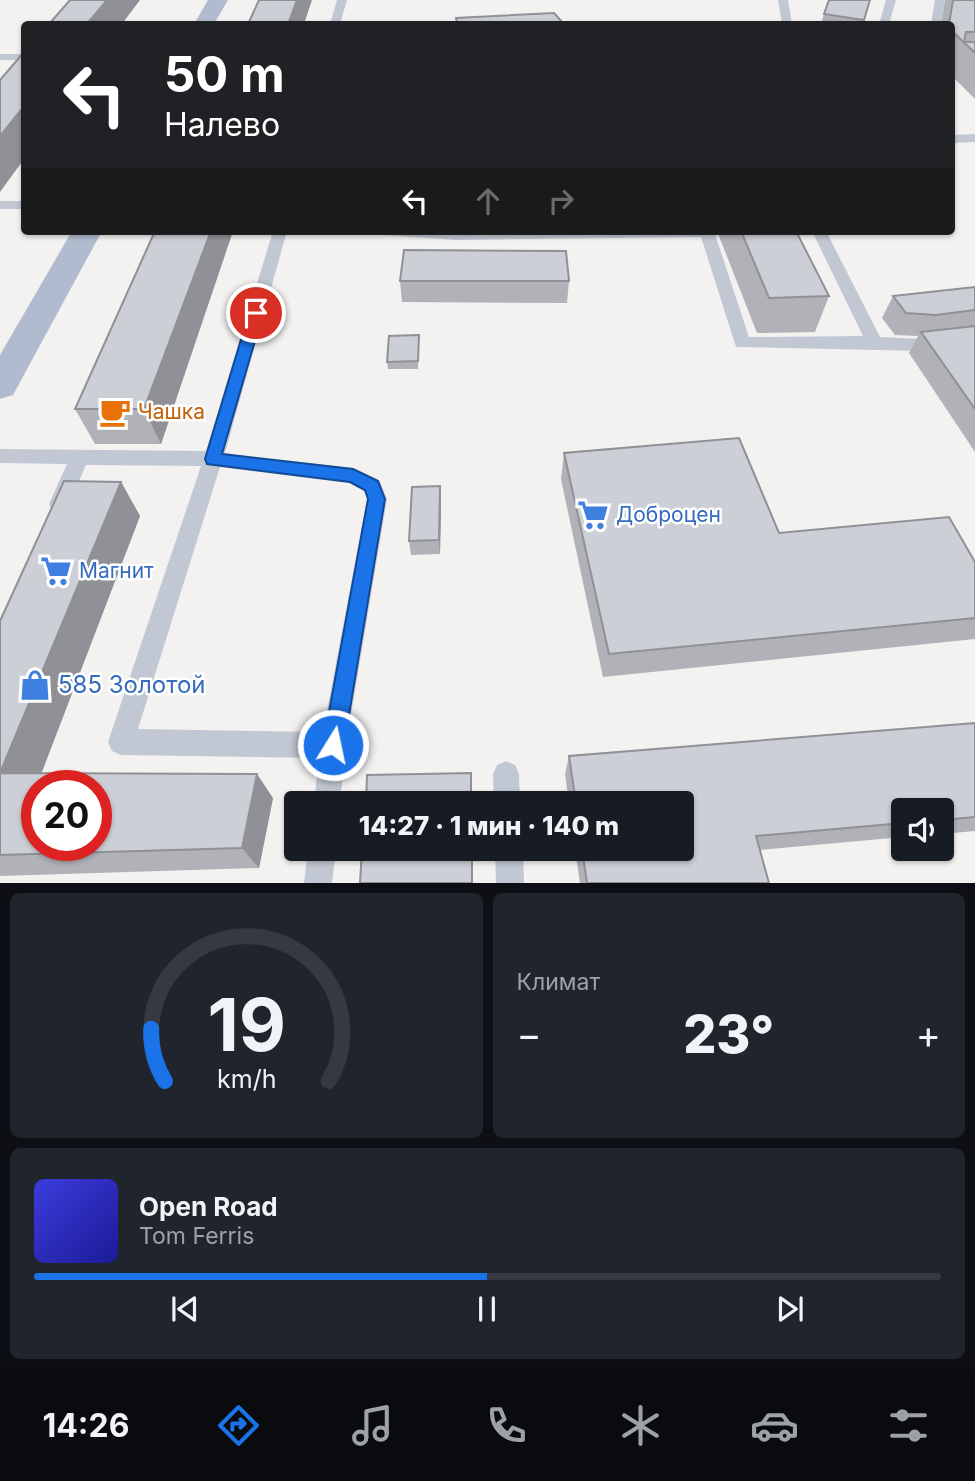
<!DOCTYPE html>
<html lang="ru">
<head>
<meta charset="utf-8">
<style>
  :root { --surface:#171b24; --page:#20242c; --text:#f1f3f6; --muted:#9ea1a6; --line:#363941; --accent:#1a73e8 }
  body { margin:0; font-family:Inter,sans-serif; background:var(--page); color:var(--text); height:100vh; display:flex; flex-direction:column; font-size:26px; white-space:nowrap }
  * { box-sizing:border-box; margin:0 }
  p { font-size:23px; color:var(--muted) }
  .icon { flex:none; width:38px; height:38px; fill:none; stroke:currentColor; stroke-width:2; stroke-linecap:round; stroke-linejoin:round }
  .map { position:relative; height:883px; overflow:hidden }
  .panel { display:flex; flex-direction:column; gap:10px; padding:10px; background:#0d0f14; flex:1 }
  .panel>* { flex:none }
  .banner { position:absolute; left:21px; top:21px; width:934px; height:214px; border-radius:7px; box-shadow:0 2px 5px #0004; background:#202124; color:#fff; overflow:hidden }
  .fabs { position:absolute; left:891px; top:798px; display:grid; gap:14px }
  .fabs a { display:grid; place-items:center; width:63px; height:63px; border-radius:7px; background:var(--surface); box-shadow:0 2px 5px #0004; font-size:35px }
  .speed { position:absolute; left:21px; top:770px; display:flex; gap:14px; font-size:35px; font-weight:700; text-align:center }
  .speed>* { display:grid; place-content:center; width:91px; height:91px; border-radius:50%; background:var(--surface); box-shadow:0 2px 5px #0004; line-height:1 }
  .speed .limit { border:10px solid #d22; background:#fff; color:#111 }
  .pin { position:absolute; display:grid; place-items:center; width:60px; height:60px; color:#fff; margin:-30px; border:4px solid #fff; border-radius:50%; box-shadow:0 2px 7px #0007 }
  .me { position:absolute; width:77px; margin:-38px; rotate:10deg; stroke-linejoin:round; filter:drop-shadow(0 0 5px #0008) }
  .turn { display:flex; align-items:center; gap:24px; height:147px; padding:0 28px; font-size:32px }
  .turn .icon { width:91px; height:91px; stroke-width:2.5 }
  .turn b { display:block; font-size:49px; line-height:60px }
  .lanes { display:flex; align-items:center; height:66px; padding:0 28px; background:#0003; justify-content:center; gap:35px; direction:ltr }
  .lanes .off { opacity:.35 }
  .big { font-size:52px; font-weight:800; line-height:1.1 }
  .panel .card { flex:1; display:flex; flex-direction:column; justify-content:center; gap:10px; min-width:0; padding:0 24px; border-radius:10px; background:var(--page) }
  .panel .dial { align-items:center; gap:0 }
  .dial svg { height:182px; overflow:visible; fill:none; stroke:var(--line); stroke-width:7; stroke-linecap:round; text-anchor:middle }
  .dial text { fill:var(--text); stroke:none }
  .song { display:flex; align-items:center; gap:21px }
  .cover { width:84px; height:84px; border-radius:10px; background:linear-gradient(135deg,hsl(240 70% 55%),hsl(240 70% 35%)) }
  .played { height:7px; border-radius:4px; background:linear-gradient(90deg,var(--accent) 50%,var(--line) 50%) }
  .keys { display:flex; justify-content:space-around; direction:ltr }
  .heat { display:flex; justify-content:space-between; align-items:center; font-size:38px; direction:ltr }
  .panel .tiles { flex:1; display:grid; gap:10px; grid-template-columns:1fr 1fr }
  .card:last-child { grid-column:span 2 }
  .trip { position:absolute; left:284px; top:791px; width:410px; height:70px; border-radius:7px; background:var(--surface); box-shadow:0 2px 5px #0004; font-weight:800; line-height:70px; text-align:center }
  .tabs { display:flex; height:112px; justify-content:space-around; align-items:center; background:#090b0e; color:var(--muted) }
  .tabs .icon { width:49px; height:49px }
  .tabs .on { color:var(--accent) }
  .tabs b { font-size:32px; color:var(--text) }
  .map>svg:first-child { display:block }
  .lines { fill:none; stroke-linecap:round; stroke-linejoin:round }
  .lane { fill:#c2c8d3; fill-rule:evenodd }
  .primary { fill:#b1bbcf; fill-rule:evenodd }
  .wall { fill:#b0b2b8 }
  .shaded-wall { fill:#909196 }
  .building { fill:#cdcfd6; stroke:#909196; stroke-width:2; fill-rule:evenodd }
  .route { fill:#1a73e8; stroke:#114b97; stroke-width:2 }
  .labels { text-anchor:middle; stroke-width:5; stroke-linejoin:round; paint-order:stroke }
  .food-label { font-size:21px; fill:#c56008; stroke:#fff; text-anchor:start }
  .shop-label { font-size:21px; fill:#366cbe; stroke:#fff; text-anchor:start }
  .near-shop-label { font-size:24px; fill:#366cbe; stroke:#fff; text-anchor:start }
</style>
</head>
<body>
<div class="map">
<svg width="975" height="883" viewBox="0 0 975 883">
  <rect width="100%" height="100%" fill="#f3f2f1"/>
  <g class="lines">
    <g class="lane">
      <polygon points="337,0 347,0 340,24 330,24"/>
      <polygon points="778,0 788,0 792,24 782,24"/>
      <polygon points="886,0 896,0 889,24 879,24"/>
      <polygon points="935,0 945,0 941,24 931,24"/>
      <rect x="0" y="54" width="24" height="6"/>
      <polygon points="975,134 975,142 952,143 952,135"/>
      <rect x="0" y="201" width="24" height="8"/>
      <path d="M273,231h14l-62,222 128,15 26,12 8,19 -41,246 -6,58h-26l5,-45 -198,-3 -9,-4 -4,-9 93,-276 -115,-1 -20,45 -7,2 -7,-2 -3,-6 18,-40 -67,-1v-14l206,2zM220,467l129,16 15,8 3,8 -44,233 -185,-3z"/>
      <polygon points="379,231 714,231 749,337 863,336 812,231 826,231 880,337 924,339 975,332 975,344 924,351 736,347 701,237 456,240 386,235"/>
      <polygon points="506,761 515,765 519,774 520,803 494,803 493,774 497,765"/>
      <polygon points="308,849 336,849 332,883 304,883"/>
      <polygon points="495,849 523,849 524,883 496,883"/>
    </g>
    <g class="primary">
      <polygon points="208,0 228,0 214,24 194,24"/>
      <polygon points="72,231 102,231 13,395 0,399 0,355"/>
    </g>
  </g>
  <g class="wall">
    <polygon points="870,0 863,24 821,24 824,14"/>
    <polygon points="945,0 975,0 975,99 952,76 952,24 941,24"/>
    <polygon points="155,231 233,231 161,444 95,444 75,409"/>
    <polygon points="717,231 796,231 829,296 815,332 757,333"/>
    <polygon points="400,281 569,281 567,303 402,302"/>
    <polygon points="975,287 975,452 909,353 918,336 895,335 882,318 893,296"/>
    <polygon points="419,335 418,369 388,369 387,362"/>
    <polygon points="564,453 779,533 975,562 975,639 603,677 561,479"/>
    <polygon points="121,482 140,516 41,773 273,798 259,868 0,876 0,621"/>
    <polygon points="440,486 441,501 440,554 411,555 409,541"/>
    <polygon points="975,723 975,831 942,834 942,810 903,810 903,837 759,850 769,883 580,883 575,849 681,849 681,803 569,803 565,774 569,756"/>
  </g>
  <g class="shaded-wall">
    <polygon points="107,0 140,0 122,24 87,24"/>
    <polygon points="297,0 312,0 304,24 288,24"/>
    <polygon points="24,106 24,159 0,192 0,136"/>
    <polygon points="211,231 233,231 161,444 144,409"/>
    <polygon points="121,482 140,516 32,798 0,773"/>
    <polygon points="440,486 441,501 440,554 439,540"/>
    <polygon points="257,774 273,798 259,868 242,848"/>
  </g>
  <g class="building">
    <polygon points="70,0 107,0 87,24 49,24"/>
    <polygon points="259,0 297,0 288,24 248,24"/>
    <polygon points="829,0 870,0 864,20 824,14"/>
    <polygon points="953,0 975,0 975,32 966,32 964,42 975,42 975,53 952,31 952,24 949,24"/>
    <polygon points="554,13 564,24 457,24 456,18"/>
    <polygon points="24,52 24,106 0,136 0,80"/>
    <polygon points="155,231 211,231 144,409 75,409"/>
    <polygon points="741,231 796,231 829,296 769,298"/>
    <polygon points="404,250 566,251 569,281 400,281"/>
    <polygon points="975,287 975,310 936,315 906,313 893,296"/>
    <polygon points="975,326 975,409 921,332"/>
    <polygon points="419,335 418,361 387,362 389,336"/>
    <polygon points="739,438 779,533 949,517 975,562 975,618 609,654 564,453"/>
    <polygon points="64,481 121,482 0,773 0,621"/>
    <polygon points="440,486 439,540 409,541 412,487"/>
    <polygon points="975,723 975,817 942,820 942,810 903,810 903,823 756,836 769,883 587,883 582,849 681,849 681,803 576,803 569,756"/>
    <path d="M0,773l257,1 -15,74 -242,7zM37,786h59v59h-59z"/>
    <polygon points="471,773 471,803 366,803 367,775"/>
    <polygon points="362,849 472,849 472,883 360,883"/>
  </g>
  <polygon class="route" points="256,308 263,313 222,454 353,469 378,481 385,499 344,745 341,752 333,756 326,752 323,745 368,499 365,490 350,482 207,464 205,459 249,313"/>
  <defs>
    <symbol id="cafe-bare" viewBox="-9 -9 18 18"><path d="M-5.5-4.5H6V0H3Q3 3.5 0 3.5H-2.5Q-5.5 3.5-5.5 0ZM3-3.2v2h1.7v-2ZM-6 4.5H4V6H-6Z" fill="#e8710a" stroke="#fff" stroke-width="2.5" paint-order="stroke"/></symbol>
    <symbol id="supermarket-bare" viewBox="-9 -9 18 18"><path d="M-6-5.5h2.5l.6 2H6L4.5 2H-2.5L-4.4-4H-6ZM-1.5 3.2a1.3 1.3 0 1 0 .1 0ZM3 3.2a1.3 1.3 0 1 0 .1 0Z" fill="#3f7fe0" stroke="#fff" stroke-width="2.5" paint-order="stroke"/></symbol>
    <symbol id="shop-bare" viewBox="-9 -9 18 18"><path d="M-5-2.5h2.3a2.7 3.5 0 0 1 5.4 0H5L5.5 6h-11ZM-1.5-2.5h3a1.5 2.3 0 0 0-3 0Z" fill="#3f7fe0" stroke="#fff" stroke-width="2.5" paint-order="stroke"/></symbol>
  </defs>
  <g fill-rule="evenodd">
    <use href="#cafe-bare" x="93" y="390" width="44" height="44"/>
    <use href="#supermarket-bare" x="571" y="493" width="44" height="44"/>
    <use href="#supermarket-bare" x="34" y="549" width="44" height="44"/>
    <use href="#shop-bare" x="13" y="663" width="44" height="44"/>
  </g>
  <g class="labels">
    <g class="food-label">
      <text x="138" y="419">Чашка</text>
    </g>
    <g class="shop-label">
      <text x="616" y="522">Доброцен</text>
      <text x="79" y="578">Магнит</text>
    </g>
    <g class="near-shop-label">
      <text x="58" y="693">585 Золотой</text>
    </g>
  </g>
</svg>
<div class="fabs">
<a><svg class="icon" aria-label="sound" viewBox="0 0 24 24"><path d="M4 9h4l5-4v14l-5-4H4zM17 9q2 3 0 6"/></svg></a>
</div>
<div class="speed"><div class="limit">20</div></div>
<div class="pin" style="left:256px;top:313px;background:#d93025"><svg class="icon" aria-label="arrive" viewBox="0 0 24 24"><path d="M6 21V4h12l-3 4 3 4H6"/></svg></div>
<svg class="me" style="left:333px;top:745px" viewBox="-20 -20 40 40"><circle r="17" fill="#1a73e8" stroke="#fff" stroke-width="3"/><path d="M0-11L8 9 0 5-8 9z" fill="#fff"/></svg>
<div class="trip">14:27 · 1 мин · 140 m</div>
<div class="banner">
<div class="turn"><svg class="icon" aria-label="left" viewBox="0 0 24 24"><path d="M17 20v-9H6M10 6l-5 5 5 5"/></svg><div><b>50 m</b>Налево</div></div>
<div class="lanes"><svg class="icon" aria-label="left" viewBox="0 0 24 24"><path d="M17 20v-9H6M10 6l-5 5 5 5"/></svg><svg class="icon off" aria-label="ahead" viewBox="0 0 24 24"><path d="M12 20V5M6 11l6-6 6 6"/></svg><svg class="icon off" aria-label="right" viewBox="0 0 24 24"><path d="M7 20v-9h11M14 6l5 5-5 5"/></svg></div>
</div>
</div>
<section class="panel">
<div class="tiles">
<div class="card dial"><svg viewBox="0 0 100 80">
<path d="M14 69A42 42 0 1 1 86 69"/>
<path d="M14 69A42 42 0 0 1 8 46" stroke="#1a73e8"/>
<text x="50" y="56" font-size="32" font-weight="700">19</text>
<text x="50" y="72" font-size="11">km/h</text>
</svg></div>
<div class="card"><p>Климат</p>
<div class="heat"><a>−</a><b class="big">23°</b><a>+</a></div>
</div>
<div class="card">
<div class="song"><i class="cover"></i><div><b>Open Road</b><p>Tom Ferris</p></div></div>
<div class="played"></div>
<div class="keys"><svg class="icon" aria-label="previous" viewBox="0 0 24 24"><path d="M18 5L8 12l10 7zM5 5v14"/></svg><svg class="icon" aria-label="pause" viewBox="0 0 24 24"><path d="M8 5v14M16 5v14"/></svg><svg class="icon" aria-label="next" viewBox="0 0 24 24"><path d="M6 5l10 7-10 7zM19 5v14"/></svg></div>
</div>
</div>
</section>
<nav class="tabs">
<b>14:26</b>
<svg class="icon on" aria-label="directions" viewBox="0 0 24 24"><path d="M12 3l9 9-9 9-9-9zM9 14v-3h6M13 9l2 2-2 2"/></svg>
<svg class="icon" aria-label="music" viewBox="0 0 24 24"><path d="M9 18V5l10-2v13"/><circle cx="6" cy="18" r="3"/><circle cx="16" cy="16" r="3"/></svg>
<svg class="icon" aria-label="phone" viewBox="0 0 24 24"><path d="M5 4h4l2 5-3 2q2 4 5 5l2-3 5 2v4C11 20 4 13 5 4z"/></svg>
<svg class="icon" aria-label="climate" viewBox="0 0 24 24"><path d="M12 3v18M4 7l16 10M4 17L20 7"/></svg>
<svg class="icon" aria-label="car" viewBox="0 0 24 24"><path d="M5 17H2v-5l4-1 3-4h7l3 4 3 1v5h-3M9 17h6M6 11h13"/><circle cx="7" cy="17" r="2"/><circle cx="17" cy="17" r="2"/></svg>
<svg class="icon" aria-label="filters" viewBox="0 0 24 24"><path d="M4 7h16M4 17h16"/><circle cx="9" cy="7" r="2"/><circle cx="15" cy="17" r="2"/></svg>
</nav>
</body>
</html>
